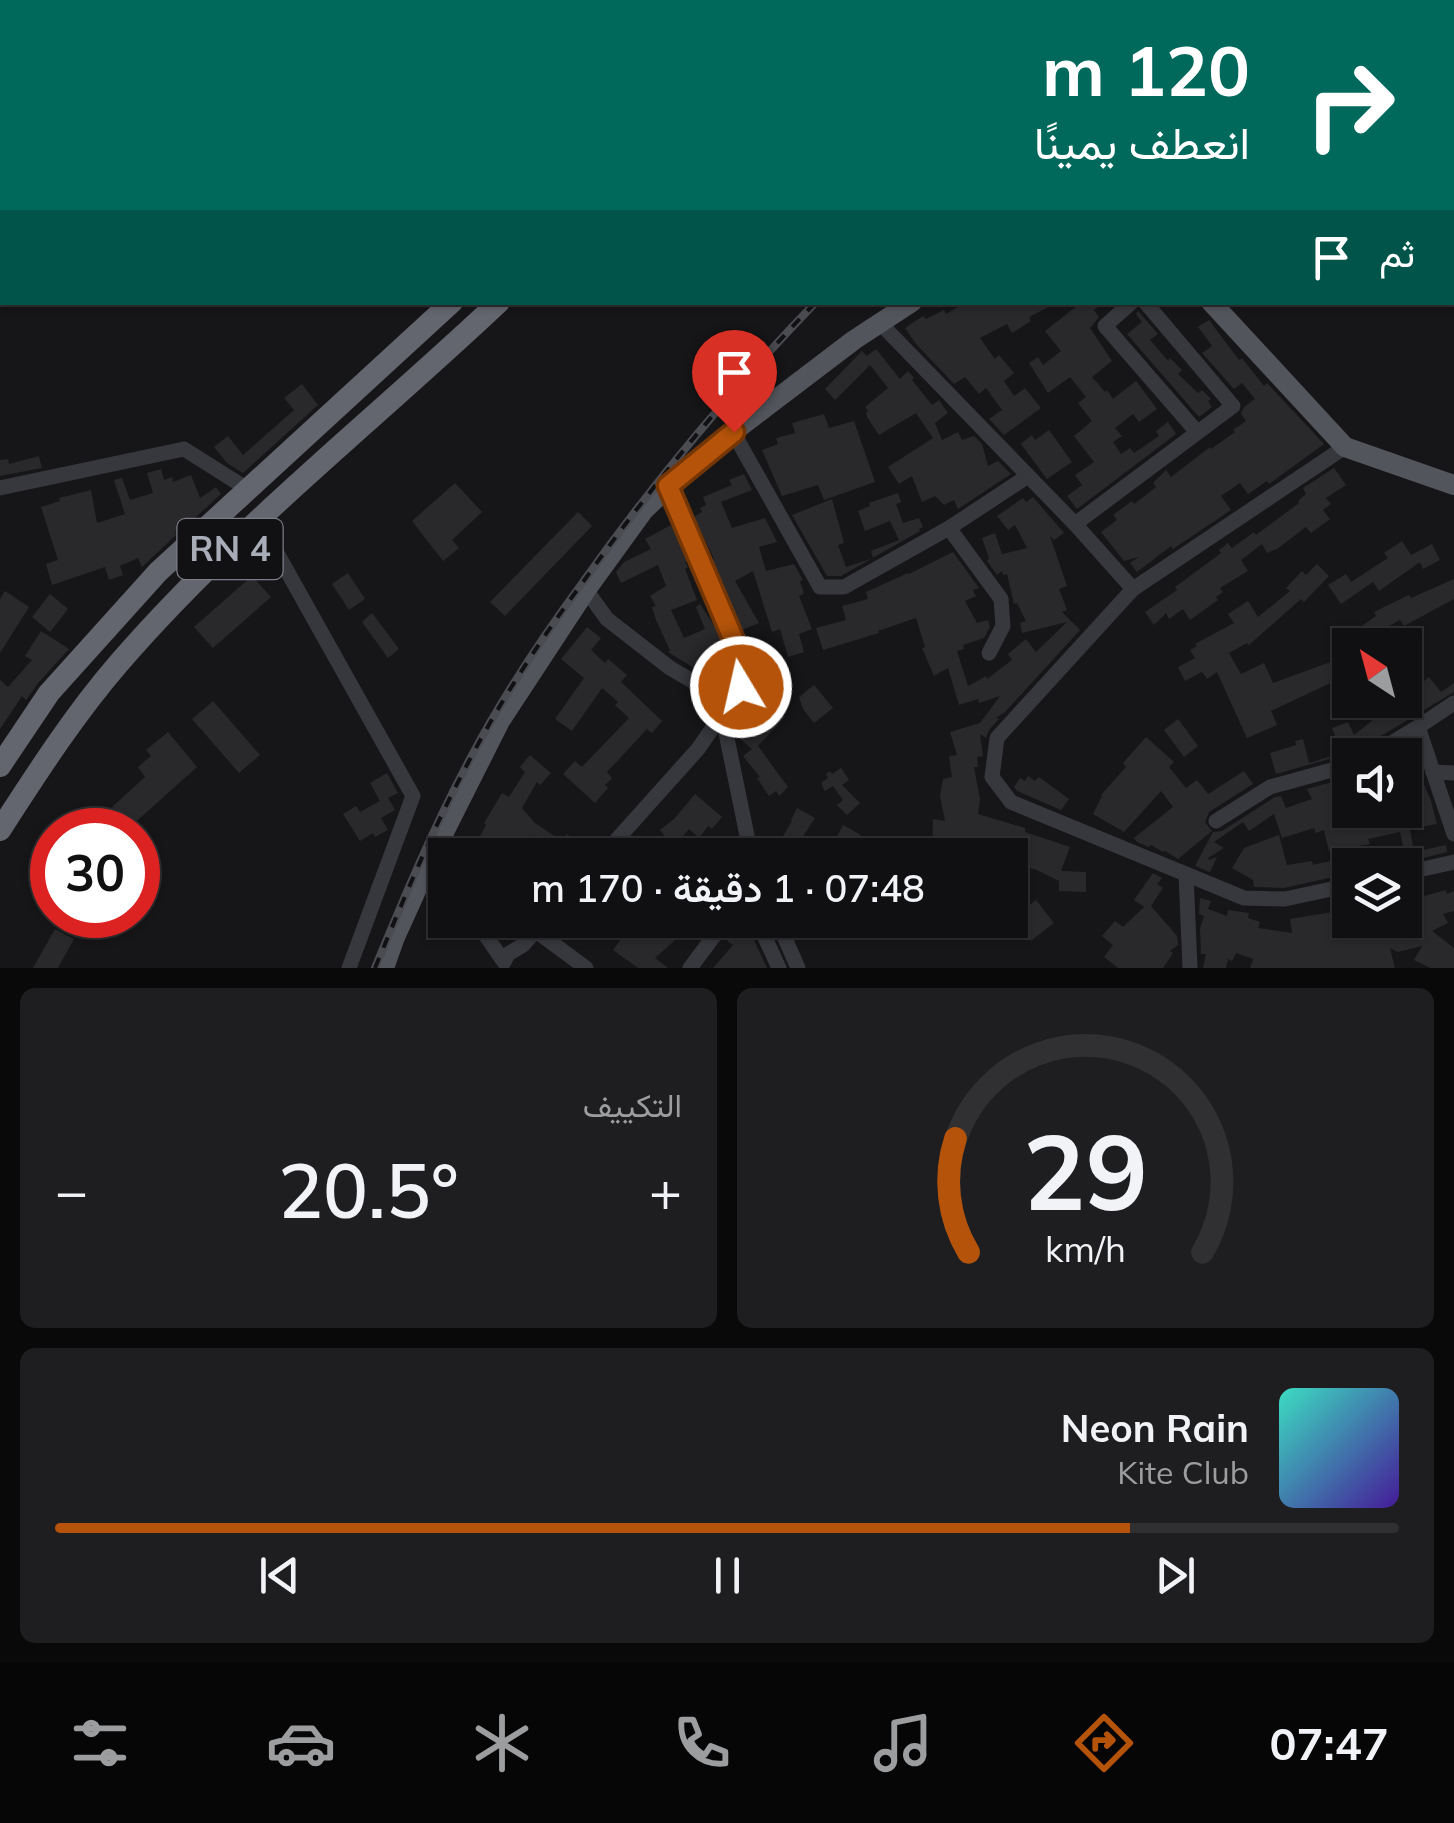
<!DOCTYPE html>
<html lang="ar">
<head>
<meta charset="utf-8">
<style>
  :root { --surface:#101012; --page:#1e1e20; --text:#f1f3f6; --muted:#9c9d9f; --line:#303032; --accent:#b45309 }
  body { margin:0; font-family:Mulish,Vazirmatn,sans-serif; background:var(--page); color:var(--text); direction:rtl; height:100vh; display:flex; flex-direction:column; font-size:38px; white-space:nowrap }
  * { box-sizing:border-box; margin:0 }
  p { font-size:32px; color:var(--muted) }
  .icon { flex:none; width:55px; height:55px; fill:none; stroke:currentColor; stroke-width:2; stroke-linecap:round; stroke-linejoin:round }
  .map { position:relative; height:968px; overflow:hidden; direction:ltr }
  .drawer { display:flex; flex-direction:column; gap:20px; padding:20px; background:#09090a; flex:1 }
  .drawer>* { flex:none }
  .hud { position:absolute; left:0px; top:0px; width:1455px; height:305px; box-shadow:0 2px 8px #0004,0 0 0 2px var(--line); direction:rtl; background:#00695c; color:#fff; overflow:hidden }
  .needle { width:65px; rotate:324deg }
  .buttons { position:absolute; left:1332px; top:628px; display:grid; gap:20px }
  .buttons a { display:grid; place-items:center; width:90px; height:90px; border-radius:0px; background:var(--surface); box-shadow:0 2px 8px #0004,0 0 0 2px var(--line); font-size:50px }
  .speed { position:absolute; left:30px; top:808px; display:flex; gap:20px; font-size:50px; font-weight:700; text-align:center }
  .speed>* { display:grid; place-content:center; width:130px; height:130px; border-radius:50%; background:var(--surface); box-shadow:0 2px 8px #0004,0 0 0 2px var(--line); line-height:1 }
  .speed .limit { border:15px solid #d22; background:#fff; color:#111 }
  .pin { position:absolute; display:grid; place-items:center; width:85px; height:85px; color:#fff; margin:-102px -42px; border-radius:50% 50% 50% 0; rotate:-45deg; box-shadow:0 0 10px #0007 }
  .pin .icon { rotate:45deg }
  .me { position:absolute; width:110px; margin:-55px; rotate:351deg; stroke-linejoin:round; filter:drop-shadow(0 0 8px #0008) }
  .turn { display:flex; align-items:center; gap:35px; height:210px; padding:0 40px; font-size:45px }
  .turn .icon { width:130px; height:130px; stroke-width:2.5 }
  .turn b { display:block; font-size:70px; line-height:85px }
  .then { display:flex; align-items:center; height:95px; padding:0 40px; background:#0003; gap:20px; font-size:38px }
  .big { font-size:75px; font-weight:600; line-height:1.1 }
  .drawer .tile { flex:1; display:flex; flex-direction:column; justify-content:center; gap:15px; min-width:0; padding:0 35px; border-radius:15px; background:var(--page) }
  .drawer .dial { align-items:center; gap:0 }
  .dial svg { height:260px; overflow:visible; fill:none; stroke:var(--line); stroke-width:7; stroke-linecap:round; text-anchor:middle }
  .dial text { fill:var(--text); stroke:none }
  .song { display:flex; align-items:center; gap:30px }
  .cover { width:120px; height:120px; border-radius:15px; background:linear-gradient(135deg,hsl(170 70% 55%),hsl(260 70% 35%)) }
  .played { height:10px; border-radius:5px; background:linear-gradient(90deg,var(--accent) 80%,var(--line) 80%) }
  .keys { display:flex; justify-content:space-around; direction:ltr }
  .heat { display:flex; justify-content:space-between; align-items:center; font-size:55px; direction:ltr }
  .drawer .tiles { flex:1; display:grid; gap:20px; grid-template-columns:1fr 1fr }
  .tile:last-child { grid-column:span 2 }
  .trip { position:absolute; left:428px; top:838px; width:600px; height:100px; border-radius:0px; background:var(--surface); box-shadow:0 2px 8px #0004,0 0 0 2px var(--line); font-weight:600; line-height:100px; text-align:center; direction:rtl }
  .dock { display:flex; height:160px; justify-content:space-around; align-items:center; background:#060607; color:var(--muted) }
  .dock .icon { width:70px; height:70px }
  .dock .selected { color:var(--accent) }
  .dock b { font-size:45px; color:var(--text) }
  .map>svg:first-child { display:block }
  .building { fill:#29292c }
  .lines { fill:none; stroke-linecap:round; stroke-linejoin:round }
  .minor { stroke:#37383d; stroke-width:15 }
  .major { stroke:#53555c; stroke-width:20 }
  .highway { stroke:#63666e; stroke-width:22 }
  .rail-casing { stroke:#4a4c52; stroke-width:8 }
  .rail { stroke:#111113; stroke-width:4; stroke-dasharray:11; stroke-linecap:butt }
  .route-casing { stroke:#753606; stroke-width:25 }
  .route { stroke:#b45309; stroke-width:18 }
  .labels { text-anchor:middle; stroke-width:10; stroke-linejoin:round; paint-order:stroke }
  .shield { fill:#111113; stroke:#7b7e86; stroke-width:2.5 }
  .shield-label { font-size:35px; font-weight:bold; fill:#a8adb8 }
</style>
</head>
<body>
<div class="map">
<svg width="1454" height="968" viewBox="0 0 1454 968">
  <rect width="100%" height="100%" fill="#161618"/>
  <g class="building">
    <polygon points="966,302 969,307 976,302 1058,302 1029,317 1031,321 1012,333 1007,324 980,338 995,359 999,355 1014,373 1004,381 1014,396 1025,388 1041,408 1004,435 989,419 1002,410 986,388 979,394 965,377 954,384 916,344 905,328 923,316 926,319 944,310 946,314"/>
    <polygon points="1082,302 1104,302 1094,310 1099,317 1090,328 1112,361 1092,377 1105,392 1107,390 1113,399 1136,381 1157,409 1139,422 1133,414 1115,428 1122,436 1113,442 1121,454 1130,448 1134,453 1159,436 1156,431 1168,422 1176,434 1077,509 1067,496 1082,485 1075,475 1094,462 1074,436 1092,421 1078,403 1086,397 1070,377 1048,393 1029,363 1038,357 1043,365 1061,351 1045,331"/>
    <polygon points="1138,311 1158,334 1150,340 1168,361 1170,358 1182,370 1178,374 1198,393 1202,390 1211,399 1208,401 1212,407 1199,417 1127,334 1142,322 1136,314"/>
    <polygon points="1209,320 1239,360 1242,358 1264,386 1267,383 1324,444 1269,484 1267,481 1248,494 1240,483 1221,496 1231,510 1173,549 1171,546 1137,572 1130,563 1139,557 1124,561 1101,532 1117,520 1113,515 1132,501 1134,504 1156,487 1153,483 1166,470 1171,477 1210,447 1211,449 1235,432 1233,430 1246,421 1241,414 1244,407 1255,399 1242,383 1234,389 1202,353 1212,346 1198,327"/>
    <polygon points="876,349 900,379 908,371 914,378 912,380 932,405 939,400 948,413 935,423 942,440 958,432 962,440 974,436 982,444 988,466 998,461 1011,474 958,509 954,500 944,505 935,496 922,502 912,476 899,484 888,467 933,438 916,413 879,435 867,417 866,413 868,411 865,407 888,388 870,365 835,400 825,389 862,351 867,356"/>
    <polygon points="302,384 318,405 243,473 227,463 214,447 228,436 243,455 294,410 284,398"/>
    <polygon points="824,414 829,428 854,421 875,482 824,500 818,485 782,496 762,450 778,444 776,438 795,433 792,423"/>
    <polygon points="1049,430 1072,462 1047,479 1021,444 1032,435 1035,440"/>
    <polygon points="39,456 42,468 0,476 0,460 8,459 9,464"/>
    <polygon points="1334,468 1346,485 1326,498 1331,504 1323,510 1330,519 1311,533 1306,527 1277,549 1267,553 1262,544 1241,560 1248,571 1220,588 1223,592 1216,597 1218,600 1190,620 1183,609 1169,619 1166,613 1154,625 1145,612 1177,590 1175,587 1221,553 1219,550 1228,543 1232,548 1254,532 1256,535 1299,503 1298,501 1306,494 1303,488"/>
    <polygon points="161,469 164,480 172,477 173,482 191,475 200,498 216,487 221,494 185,527 175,531 176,535 142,567 138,558 120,566 123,575 109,580 105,567 52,585 46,564 58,560 41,507 60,501 59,498 91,490 97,523 125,514 114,480 122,478 130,500 153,493 147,473"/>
    <polygon points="744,474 752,490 721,502 732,528 765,518 777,542 759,547 766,571 794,564 803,580 800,581 804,594 799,596 812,629 799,634 804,652 788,657 780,629 772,632 753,571 735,581 759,623 742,630 712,560 714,559 694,517 702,512 700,508 706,505 703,497 732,485 729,480"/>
    <polygon points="455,483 482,512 452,540 459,548 443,561 412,521"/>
    <polygon points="898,493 901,502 896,504 903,523 919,518 923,527 919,529 920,531 841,576 827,576 792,515 832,499 844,543 838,545 846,567 873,558 871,551 899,540 890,521 865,531 858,511 870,506 869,503"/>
    <polygon points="1033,497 1064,533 1054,540 1050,536 1067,586 1059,589 1067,610 1062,612 1080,630 1005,712 996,718 999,719 989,730 986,738 980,734 983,756 977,757 978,767 974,767 980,800 978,814 1025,828 1025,832 1070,847 1061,871 1086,872 1086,892 1059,891 1059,881 1037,870 1021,866 1024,853 995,853 979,849 979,855 932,855 933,819 945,821 940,796 943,779 952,777 949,756 957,755 950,732 980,723 1000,696 979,703 978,699 959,705 948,668 934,676 922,648 925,647 916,618 878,631 879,633 823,650 816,628 846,620 842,606 868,599 866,592 908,573 909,574 953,552 979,588 973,590 976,596 965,601 977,623 988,620 990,627 984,638 963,645 964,649 957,651 968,686 986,676 987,679 1012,660 1008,654 1026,639 1036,652 1067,622 1022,633 1020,623 1026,621 1017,603 1014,604 1007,574 1003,575 1002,571 997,575 987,561 989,558 982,538 995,533 1002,554 1027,548 1015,525 1008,530 997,516 1023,498 1026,502"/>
    <polygon points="578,512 592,526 505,616 490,602"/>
    <polygon points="671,525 688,561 685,562 688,567 685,569 697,600 671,610 684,638 705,629 696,607 700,604 717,630 722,641 716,645 723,662 707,669 714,684 707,676 668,652 670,650 656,620 652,607 656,606 650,596 666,586 658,565 621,583 616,572 624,562 651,549 645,539"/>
    <polygon points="1402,541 1411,555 1432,544 1440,560 1423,569 1420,562 1379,591 1373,582 1341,604 1328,585 1346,574 1351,582 1388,558 1384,553"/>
    <polygon points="1317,564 1329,576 1304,602 1301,599 1249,645 1247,643 1229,653 1241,674 1264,663 1273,683 1333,661 1341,678 1271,711 1277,725 1247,738 1217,672 1207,679 1202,672 1185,681 1178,667 1195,658 1190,650 1197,646 1195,644 1234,623 1228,614 1248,601 1258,617 1290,591 1286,588 1302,571 1306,575"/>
    <polygon points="348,573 365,599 349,610 332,584"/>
    <polygon points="252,576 271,597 213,648 194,627"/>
    <polygon points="1454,579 1454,599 1404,626 1400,620 1382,630 1385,637 1375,642 1377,645 1366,645 1356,630 1376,616 1374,612 1388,605 1409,595 1411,598"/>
    <polygon points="5,591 29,607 0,653 0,599"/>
    <polygon points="50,594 68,609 50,632 32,617"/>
    <polygon points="372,613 399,649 388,658 362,622"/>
    <polygon points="587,627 601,638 591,650 605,663 608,659 627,675 621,682 662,721 652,733 647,729 607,772 612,778 605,785 608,788 595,803 563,774 575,761 582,767 629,718 615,705 618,702 602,688 572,731 555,719 584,678 561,659"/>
    <polygon points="41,631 69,649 38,683 26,700 22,696 0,729 0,680 8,687 32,660 25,656"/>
    <polygon points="1429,677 1441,692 1454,683 1454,692 1366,745 1361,755 1347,754 1276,774 1270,753 1296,745 1295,741 1303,739 1309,763 1342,753 1332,728 1348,722 1354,735 1373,720 1369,713 1396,700 1405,700 1405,696"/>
    <polygon points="814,685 833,708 814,723 803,709 799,697"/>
    <polygon points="213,701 260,755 239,773 192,719"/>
    <polygon points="767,701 785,717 758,746 788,787 779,796 776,791 769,796 757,778 760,777 743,756 752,749 738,737 736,725 739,722 743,726"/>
    <polygon points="1178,719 1198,746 1184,757 1164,730"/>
    <polygon points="168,732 197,767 130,827 112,807 145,777 138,767 151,756 146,750"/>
    <polygon points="1146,737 1174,762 1169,767 1186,788 1197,780 1208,794 1244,771 1253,784 1209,812 1205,822 1212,831 1178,859 1165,851 1163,852 1151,845 1149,847 1137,842 1134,838 1173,807 1161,791 1124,832 1093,814 1102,796 1101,795 1126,767 1123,763"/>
    <polygon points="530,755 551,773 540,785 537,782 522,808 535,823 562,841 567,834 575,840 578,835 592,845 585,855 545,855 551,847 533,835 522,855 474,855 483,837 480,836 486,825 484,823 502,793 509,797 525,772 520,767"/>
    <polygon points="1414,760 1431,801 1437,824 1410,829 1414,852 1446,845 1447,852 1397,865 1361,865 1360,861 1404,851 1400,832 1368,839 1370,844 1329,851 1324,830 1316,833 1314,828 1282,838 1274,814 1249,831 1243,822 1214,842 1224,848 1208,858 1209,860 1217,857 1210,872 1195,866 1213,832 1222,831 1275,797 1281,796 1286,808 1312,799 1307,789 1350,777 1350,810 1411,810 1410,807 1415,806 1405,780 1405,764"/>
    <polygon points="841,768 849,780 842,785 860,803 847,815 837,805 843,800 833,786 825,791 822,786 822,782 828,778 826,774 830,771 832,774"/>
    <polygon points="387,773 398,793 388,798 395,810 381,818 388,830 375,837 373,833 360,841 343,814 356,806 360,812 380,801 370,783"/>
    <polygon points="1028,776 1035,781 1039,777 1069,799 1061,810 1017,791 1014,787 1020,778 1025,781"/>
    <polygon points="695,794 722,817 712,829 708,826 699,838 689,829 676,844 690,855 648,855 664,835 660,830 675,818"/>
    <polygon points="797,808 815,818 794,850 780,841 792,821 791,820"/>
    <polygon points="843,825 861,835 860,838 876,844 872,855 827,855"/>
    <polygon points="1279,835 1287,865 1312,861 1313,865 1330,861 1333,877 1284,888 1254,887 1253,880 1232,868 1244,848"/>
    <polygon points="1153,873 1162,878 1157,884 1163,888 1151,906 1177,936 1178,945 1170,951 1173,953 1163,968 1118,968 1104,957 1113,945 1102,936 1115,921 1123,927 1144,907 1134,900"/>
    <polygon points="1446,890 1447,894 1454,891 1454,911 1443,914 1448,923 1432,931 1454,948 1454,968 1430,968 1414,960 1422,946 1398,952 1390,948 1395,968 1250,968 1253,959 1236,953 1232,961 1228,959 1226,968 1203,968 1206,954 1201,954 1200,928 1204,916 1199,914 1200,898 1211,901 1208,909 1227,916 1228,910 1249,913 1248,918 1260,922 1258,928 1292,933 1290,919 1350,909 1350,920 1405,920 1405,907 1424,896"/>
    <polygon points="1036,900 1054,923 1031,941 1013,917"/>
    <polygon points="601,920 657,920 675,940 655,958 668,968 638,968 613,950 622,938"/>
    <polygon points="739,925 753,938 767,968 713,968 733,945 727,941"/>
    <polygon points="55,929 74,939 58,968 33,968"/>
  </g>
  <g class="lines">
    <g class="minor">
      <polyline points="1002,0 1004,2"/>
      <polyline points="1452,76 1454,76"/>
      <polyline points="1132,302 1105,326 1197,432"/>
      <polyline points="879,322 1075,524 1133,589"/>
      <polyline points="733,432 820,587 844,587 949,528 1028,476"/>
      <polyline points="1345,447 1133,589 997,738 992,777 1011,802 1244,898 1285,899 1350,885"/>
      <polyline points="0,488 184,449 249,490"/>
      <polyline points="259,521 413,796 349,968"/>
      <polyline points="1075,524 1233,406 1145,302"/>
      <polyline points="949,528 1001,599 1003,626 989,653"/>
      <polyline points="586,590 607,619 670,668 701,686 721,709 751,855"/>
      <polyline points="1418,727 1454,703"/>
      <polyline points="1372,755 1418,727 1454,834"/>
      <polyline points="1433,772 1454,773"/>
      <polyline points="1216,821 1270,787 1350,765"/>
      <polyline points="603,855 698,749 741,687 744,664 668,486"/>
      <polyline points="428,867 445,879"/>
      <polyline points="1405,873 1454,862"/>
      <polyline points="1186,874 1190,968"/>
      <polyline points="475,920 504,962 508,954 523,945 545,920"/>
      <polyline points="757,920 779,968"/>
      <polyline points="777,920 798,968"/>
      <polyline points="536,931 586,968"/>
      <polyline points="690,968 726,920"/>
    </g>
    <g class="major">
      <polyline points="1211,302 1345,447 1454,485"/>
      <polyline points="384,968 395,937 429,862 500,721 586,590 644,510 674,481 733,432 854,340 912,302"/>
    </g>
    <g class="highway">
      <polyline points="778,2 781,0"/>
      <polyline points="816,2 818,0"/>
      <polyline points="0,766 49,693 158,572 452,302"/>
      <path d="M0,830c37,-57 74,-115 119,-167 114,-132 253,-241 380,-361"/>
    </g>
    <defs>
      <g id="rail">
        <polyline points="1132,2 1135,0"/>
        <path d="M375,968c29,-70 58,-140 94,-207 33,-63 72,-122 114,-179 71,-100 148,-192 233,-280"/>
      </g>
    </defs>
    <use href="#rail" class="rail-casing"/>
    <use href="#rail" class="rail"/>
  </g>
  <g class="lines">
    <defs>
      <polyline id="route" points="734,432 668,486 744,664 741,687"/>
    </defs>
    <use href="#route" class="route-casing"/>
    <use href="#route" class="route"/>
  </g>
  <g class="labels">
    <rect class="shield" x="177.5" y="519" width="105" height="60" rx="8"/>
    <g class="shield-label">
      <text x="230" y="561">RN 4</text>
    </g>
  </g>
</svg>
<div class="buttons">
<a><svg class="needle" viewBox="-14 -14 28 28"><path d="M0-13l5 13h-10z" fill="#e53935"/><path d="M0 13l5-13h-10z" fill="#9c9d9f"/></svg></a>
<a><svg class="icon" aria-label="sound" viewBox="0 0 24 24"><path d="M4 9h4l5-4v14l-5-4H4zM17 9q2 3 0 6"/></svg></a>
<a><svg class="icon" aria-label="layers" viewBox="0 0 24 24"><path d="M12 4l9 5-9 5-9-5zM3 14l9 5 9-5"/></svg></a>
</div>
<div class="speed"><div class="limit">30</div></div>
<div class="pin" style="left:734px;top:432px;background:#d93025"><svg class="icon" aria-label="arrive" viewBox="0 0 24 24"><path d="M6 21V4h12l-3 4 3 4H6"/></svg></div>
<svg class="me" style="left:741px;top:687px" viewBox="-20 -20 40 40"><circle r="17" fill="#b45309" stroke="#fff" stroke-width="3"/><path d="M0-11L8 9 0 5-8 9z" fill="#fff"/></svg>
<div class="trip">07:48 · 1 دقيقة · 170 m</div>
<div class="hud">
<div class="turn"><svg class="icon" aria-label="right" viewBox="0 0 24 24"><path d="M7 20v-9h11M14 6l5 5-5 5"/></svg><div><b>120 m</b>انعطف يمينًا</div></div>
<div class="then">ثم<svg class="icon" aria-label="arrive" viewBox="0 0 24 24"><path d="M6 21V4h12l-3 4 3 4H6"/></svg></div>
</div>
</div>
<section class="drawer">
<div class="tiles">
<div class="tile dial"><svg viewBox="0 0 100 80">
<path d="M14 69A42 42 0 1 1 86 69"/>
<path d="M14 69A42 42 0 0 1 10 34" stroke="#b45309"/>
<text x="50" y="56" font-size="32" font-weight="700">29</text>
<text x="50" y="72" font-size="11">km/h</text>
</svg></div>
<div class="tile"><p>التكييف</p>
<div class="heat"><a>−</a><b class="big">20.5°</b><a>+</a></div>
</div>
<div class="tile">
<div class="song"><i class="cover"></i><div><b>Neon Rain</b><p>Kite Club</p></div></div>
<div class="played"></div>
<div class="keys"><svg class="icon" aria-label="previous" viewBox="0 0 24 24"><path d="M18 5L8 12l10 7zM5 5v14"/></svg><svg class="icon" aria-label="pause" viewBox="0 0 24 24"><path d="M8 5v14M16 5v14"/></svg><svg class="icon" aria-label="next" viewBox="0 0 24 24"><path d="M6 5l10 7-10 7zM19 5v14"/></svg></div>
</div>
</div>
</section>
<nav class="dock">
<b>07:47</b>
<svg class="icon selected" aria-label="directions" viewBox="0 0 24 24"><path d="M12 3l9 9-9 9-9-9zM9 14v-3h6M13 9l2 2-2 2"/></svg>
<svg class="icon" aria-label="music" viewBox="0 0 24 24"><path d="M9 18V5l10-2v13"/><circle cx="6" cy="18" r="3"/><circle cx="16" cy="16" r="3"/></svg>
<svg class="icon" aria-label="phone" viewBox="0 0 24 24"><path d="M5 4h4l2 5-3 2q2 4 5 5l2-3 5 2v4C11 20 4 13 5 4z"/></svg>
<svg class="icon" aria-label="climate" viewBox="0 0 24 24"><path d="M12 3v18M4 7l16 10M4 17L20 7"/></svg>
<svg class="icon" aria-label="car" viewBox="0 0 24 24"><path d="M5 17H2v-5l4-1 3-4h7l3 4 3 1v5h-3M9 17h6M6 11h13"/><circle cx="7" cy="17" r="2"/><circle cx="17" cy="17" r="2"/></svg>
<svg class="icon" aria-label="filters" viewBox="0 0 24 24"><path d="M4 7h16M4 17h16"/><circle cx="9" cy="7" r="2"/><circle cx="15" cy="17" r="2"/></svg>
</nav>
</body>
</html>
